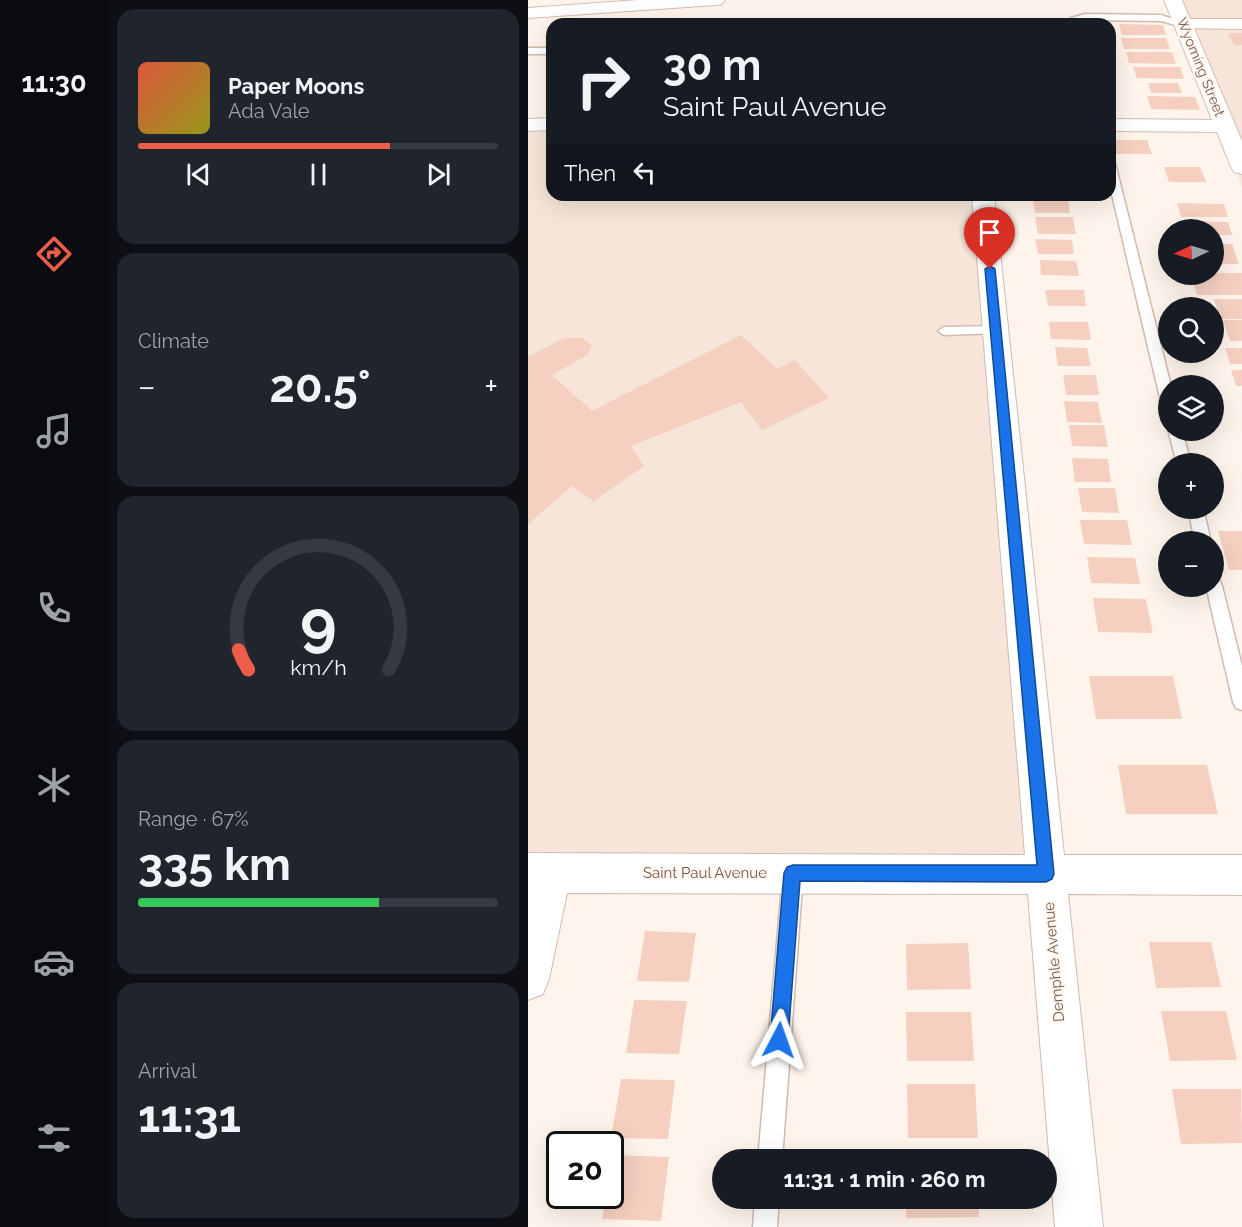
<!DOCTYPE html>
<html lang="en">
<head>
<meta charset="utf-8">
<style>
  :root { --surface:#171b24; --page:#20242c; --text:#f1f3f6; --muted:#9ea1a6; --line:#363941; --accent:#ed5d4a }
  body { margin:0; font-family:Raleway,sans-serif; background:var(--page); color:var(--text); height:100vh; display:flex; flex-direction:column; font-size:22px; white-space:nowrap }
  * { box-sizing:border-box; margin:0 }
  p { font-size:20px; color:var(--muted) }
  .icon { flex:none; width:33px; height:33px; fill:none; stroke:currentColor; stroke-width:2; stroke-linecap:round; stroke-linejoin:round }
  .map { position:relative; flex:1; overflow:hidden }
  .sheet { display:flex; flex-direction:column; gap:9px; padding:9px; background:#0d0f14; width:420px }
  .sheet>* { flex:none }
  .guide { position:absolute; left:18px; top:18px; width:570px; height:183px; border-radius:18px; box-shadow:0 6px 24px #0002; background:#171b24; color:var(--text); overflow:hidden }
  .needle { width:39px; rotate:266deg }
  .fabs { position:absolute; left:630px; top:219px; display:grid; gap:12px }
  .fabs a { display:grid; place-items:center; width:66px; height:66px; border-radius:50%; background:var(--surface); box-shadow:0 6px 24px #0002; font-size:30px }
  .speed { position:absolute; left:18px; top:1131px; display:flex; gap:12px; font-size:30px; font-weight:700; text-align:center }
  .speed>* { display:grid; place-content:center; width:78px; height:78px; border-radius:50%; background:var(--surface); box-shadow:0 6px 24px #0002; line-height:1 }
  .speed .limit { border:3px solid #111; border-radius:9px; background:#fff; color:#111 }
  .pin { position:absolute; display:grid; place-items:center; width:51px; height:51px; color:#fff; margin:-62px -26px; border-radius:50% 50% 50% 0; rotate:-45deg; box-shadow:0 0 6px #0007 }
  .pin .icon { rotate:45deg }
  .me { position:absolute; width:66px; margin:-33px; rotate:4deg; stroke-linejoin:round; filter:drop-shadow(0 0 4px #0008) }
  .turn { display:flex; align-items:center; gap:21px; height:126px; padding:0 18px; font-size:27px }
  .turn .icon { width:78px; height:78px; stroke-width:2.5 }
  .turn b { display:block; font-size:42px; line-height:51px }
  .then { display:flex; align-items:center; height:57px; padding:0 18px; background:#0003; gap:12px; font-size:22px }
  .big { font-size:45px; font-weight:700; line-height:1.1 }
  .sheet .tile { flex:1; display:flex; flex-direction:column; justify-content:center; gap:9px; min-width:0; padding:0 21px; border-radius:18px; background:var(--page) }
  .sheet .dial { align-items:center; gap:0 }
  .dial svg { height:156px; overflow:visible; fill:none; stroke:var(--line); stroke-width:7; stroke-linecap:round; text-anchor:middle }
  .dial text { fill:var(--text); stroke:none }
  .song { display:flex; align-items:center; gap:18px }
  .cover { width:72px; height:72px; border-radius:9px; background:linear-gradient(135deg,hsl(10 70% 55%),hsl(60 70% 35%)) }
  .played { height:6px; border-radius:3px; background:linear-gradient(90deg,var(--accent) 70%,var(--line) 70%) }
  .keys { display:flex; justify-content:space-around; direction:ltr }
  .heat { display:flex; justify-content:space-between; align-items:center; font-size:33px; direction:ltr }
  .charge { height:9px; border-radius:4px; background:linear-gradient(90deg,#34c759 67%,var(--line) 0) }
  .trip { position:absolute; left:184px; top:1149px; width:345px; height:60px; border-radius:30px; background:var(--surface); box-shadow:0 6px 24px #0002; font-weight:700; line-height:60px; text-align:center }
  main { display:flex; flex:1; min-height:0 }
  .tabs { display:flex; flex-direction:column; width:108px; justify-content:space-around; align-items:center; background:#090b0e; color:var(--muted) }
  .tabs .icon { width:42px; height:42px }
  .tabs .current { color:var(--accent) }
  .tabs b { font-size:27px; color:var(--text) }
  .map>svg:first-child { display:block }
  .residential { fill:#f6e5d8 }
  .building { fill:#f5d0c0 }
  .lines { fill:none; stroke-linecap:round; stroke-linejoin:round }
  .lane-casing { stroke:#d2baae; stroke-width:3 }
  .street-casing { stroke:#d2baae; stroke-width:2 }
  .secondary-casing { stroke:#d7bcae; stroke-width:2 }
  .lane { fill:#fff; fill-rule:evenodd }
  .street { fill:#fff; fill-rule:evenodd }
  .secondary { fill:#fff; fill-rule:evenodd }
  .route { fill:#1a73e8; stroke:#114b97; stroke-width:1.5 }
  .labels { text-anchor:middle; stroke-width:4.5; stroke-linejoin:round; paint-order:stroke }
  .far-street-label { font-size:14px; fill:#7b574b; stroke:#fff9f2 }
  .street-label { font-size:15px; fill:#7b574b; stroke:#fff9f2 }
</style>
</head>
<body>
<main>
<nav class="tabs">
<b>11:30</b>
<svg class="icon current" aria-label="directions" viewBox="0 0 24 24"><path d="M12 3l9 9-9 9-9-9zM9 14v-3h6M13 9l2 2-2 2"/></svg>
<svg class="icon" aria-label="music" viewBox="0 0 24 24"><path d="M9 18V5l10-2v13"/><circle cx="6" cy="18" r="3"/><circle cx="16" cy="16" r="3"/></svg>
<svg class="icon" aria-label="phone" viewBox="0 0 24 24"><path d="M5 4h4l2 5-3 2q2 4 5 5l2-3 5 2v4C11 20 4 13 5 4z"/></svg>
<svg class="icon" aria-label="climate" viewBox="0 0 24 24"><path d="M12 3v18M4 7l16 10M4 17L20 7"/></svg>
<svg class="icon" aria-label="car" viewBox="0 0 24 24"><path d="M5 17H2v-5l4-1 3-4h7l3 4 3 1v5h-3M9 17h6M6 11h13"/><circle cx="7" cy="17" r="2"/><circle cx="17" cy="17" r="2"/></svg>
<svg class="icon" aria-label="filters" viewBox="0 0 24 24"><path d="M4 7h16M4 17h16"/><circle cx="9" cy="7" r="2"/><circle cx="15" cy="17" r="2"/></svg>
</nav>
<section class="sheet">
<div class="tile">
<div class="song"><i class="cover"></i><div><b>Paper Moons</b><p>Ada Vale</p></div></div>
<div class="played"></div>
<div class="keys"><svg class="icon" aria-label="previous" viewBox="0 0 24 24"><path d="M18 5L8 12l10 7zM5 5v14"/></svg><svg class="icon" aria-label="pause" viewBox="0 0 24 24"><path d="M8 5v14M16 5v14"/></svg><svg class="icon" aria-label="next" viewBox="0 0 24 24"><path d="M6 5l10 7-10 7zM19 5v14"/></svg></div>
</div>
<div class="tile"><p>Climate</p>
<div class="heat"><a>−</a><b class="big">20.5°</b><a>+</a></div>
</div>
<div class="tile dial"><svg viewBox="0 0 100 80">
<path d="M14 69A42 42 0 1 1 86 69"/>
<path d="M14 69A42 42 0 0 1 9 59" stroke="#ed5d4a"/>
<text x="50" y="56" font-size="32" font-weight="700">9</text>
<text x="50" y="72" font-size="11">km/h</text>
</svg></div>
<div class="tile"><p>Range · 67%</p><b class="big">335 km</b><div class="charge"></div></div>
<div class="tile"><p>Arrival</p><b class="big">11:31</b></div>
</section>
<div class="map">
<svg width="714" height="1227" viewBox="0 0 714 1227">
  <rect width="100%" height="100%" fill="#fef4eb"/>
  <g class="residential">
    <polygon points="641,0 714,0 714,186"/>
    <polygon points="0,125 24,125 24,195 454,195 518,874 0,876"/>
  </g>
  <g class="building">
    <polygon points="591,24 635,25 638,35 594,35"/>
    <polygon points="700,33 714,33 714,45 706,45"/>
    <polygon points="593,38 638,38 642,49 596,49"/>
    <polygon points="598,52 644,52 648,64 601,63"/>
    <polygon points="605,67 652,67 656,79 609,78"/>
    <polygon points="620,83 650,83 654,93 623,93"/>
    <polygon points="619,96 667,97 672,110 623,109"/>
    <polygon points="585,140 619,140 624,154 588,154"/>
    <polygon points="636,167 672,167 678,182 641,182"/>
    <polygon points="505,199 540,200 542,213 507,213"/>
    <polygon points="649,203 696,204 700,217 653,217"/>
    <polygon points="507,217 545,217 548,234 510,234"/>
    <polygon points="652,221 700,222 704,235 686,235 686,230 655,230"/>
    <polygon points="507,239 544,240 546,254 510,254"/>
    <polygon points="686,244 704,244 711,264 686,264"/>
    <polygon points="512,260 548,261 551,276 513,275"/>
    <polygon points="686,273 714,273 714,295 669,295 662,274"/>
    <polygon points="517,290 556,290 558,306 520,306"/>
    <polygon points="686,299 714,299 714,319 692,319"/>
    <polygon points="695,320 714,320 714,341 702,341"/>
    <polygon points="521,322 560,322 563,340 523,339"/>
    <polygon points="213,335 249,369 267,360 301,398 234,430 213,402 103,446 116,466 66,501 44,486 0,524 0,354 2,356 36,338 54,338 64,346 59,355 24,375 64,411"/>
    <polygon points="527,347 559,348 563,366 530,366"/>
    <polygon points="697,348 714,348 714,364 702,364"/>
    <polygon points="703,370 714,370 714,386 708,386"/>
    <polygon points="535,375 568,375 571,395 538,395"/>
    <polygon points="536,401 570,402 574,423 539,422"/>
    <polygon points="541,425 576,425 580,447 544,446"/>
    <polygon points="544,458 580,459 583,482 547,482"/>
    <polygon points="550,488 587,488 591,513 554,512"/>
    <polygon points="552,520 599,520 604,545 556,544"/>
    <polygon points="690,531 714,531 714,570 701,570"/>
    <polygon points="559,557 607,558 612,584 563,583"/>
    <polygon points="565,598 618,599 625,633 570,632"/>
    <polygon points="561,676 645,676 654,719 568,719"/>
    <polygon points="590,765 679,765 690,814 598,814"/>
    <polygon points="117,931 168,933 161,982 109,981"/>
    <polygon points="621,942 683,942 693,987 628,988"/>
    <polygon points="440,943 443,989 379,990 378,944"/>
    <polygon points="106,1000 159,1001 151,1054 98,1053"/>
    <polygon points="633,1011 698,1011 709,1060 642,1061"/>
    <polygon points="378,1012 443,1012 446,1061 379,1061"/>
    <polygon points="93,1079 147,1080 140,1139 83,1138"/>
    <polygon points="379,1084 447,1084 450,1138 380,1138"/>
    <polygon points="644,1089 713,1089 714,1143 653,1144"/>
    <polygon points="85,1155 141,1157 133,1221 74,1219 78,1196 82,1196"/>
    <polygon points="378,1198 450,1198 451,1217 378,1218"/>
  </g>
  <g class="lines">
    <defs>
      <g id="lane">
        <polygon points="557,14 633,15 660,24 655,27 633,21 557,20 549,24 539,24 543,18"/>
        <rect x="0" y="48" width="24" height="6"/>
        <polygon points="582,160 587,163 643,386 640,386 640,407 633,402 582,186"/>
        <polygon points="467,326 472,327 473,330 472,333 416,335 410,331 416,327"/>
        <polygon points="640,429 654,430 663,464 649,464"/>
        <polygon points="660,508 675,508 683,542 667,542"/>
        <polygon points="686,579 692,581 694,586 714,666 714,710 708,708 705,702 678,586 686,586"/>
        <polygon points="265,863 272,866 275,873 254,1160 230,1160 255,873 258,866"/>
        <polygon points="227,1198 251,1198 249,1227 225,1227"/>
      </g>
      <g id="street">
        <polygon points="655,19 714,19 714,29 649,28 646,24 649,20"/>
        <polygon points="24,118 24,130 0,131 0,119"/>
        <polygon points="582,119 697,120 704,122 707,126 704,130 697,132 582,131"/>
        <polygon points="444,195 466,195 536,855 714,855 714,895 540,894 575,1227 527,1227 500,894 39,893 21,979 15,994 0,1000 0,853 497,855"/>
      </g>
      <g id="secondary">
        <polygon points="111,0 197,0 194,4 188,5 0,18 0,8"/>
        <polygon points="636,0 654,0 714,141 714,174 706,172 703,167"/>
      </g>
    </defs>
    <use href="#lane" class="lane-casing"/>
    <use href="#street" class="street-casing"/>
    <use href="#secondary" class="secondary-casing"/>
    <use href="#lane" class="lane"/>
    <use href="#street" class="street"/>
    <use href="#secondary" class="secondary"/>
  </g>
  <polygon class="route" points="462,266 467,269 526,874 524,879 518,882 272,881 260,1040 258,1047 251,1049 245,1047 242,1040 256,873 259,867 265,865 509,865 457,269"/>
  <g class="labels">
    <g class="far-street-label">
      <text transform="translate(673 67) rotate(68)" y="5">Wyoming Street</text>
    </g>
    <g class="street-label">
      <text x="177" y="878">Saint Paul Avenue</text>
      <text transform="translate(526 962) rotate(-95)" y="5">Demphle Avenue</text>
    </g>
  </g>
</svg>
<div class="fabs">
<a><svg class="needle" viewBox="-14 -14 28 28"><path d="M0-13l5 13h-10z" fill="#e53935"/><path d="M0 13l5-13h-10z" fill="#9ea1a6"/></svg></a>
<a><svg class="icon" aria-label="search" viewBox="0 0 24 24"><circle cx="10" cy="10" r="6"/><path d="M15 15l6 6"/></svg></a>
<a><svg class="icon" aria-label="layers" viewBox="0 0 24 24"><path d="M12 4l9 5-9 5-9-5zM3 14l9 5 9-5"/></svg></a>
<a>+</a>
<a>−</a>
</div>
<div class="speed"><div class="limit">20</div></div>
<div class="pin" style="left:462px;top:269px;background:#d93025"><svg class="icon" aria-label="arrive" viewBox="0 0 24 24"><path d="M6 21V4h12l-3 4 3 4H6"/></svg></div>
<svg class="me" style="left:251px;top:1040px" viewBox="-20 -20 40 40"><path d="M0-17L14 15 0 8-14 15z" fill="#1a73e8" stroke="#fff" stroke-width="4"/></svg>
<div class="trip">11:31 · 1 min · 260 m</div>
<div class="guide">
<div class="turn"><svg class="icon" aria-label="right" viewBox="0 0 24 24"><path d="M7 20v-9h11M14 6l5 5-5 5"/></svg><div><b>30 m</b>Saint Paul Avenue</div></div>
<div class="then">Then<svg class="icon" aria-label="left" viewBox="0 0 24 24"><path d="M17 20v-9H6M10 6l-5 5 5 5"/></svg></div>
</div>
</div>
</main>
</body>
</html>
